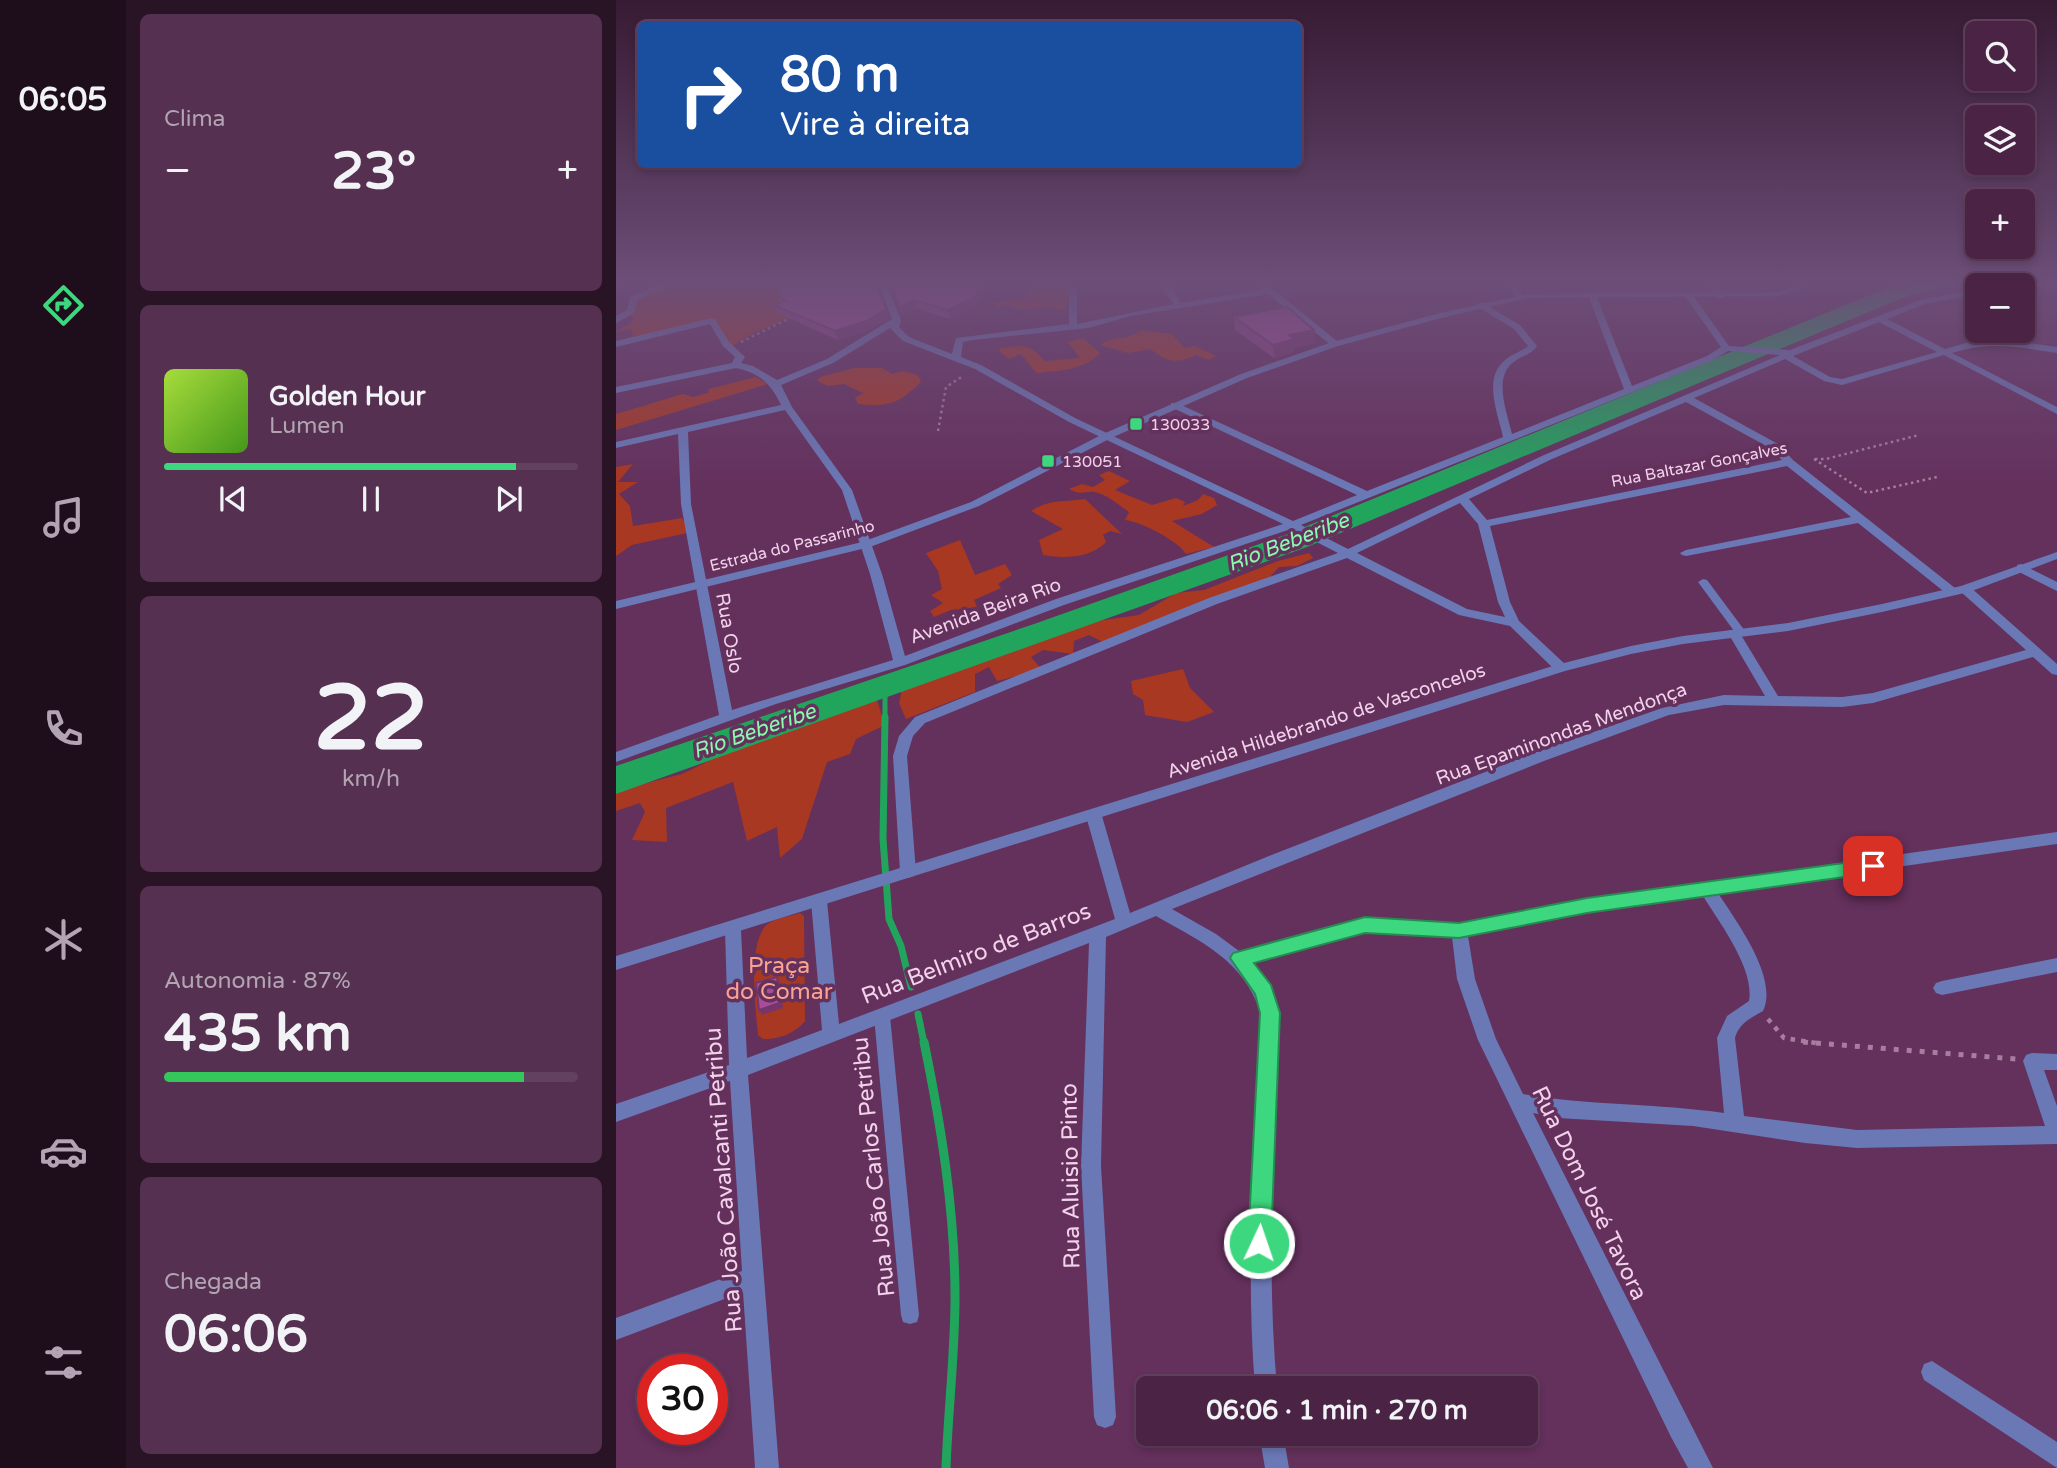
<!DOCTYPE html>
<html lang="pt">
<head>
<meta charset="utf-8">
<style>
  :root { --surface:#4b2445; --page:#553050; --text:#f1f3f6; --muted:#b2a4b3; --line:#62415e; --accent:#3cd77e }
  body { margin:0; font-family:"Varela Round",sans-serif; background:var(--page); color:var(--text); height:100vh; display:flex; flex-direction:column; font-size:26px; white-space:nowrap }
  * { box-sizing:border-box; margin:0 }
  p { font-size:23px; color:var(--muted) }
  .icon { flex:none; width:38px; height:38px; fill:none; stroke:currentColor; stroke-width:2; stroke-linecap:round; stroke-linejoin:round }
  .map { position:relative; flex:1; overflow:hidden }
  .details { display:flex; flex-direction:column; gap:14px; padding:14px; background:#291426; width:490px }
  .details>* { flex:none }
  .top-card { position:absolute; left:21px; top:21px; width:665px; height:147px; border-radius:10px; box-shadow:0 4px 10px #0003,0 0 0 2px var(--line); background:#1a4fa0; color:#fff; overflow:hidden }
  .controls { position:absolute; left:1349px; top:21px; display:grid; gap:14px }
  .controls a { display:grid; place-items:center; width:70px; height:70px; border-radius:10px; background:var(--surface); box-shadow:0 4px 10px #0003,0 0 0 2px var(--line); font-size:35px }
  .speed { position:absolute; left:21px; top:1354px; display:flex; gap:14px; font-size:35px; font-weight:700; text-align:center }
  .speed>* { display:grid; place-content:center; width:91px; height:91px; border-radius:50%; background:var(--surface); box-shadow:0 4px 10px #0003,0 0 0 2px var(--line); line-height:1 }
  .speed .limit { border:10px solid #d22; background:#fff; color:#111 }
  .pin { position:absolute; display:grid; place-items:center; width:60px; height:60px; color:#fff; margin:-30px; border-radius:14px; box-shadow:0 4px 10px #0006 }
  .me { position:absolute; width:77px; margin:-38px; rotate:3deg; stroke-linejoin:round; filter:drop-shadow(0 0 5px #0008) }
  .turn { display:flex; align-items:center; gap:24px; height:147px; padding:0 28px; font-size:32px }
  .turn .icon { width:91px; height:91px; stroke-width:2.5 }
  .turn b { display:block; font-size:49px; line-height:60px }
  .big { font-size:52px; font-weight:800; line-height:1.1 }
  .details .tile { flex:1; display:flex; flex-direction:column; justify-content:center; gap:10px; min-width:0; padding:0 24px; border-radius:10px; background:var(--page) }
  .details .dial { align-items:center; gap:0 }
  .dial b { font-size:91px; line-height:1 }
  .song { display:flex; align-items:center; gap:21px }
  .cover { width:84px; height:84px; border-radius:10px; background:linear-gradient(135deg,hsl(80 70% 55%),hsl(100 70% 35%)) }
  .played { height:7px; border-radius:4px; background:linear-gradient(90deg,var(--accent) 85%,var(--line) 85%) }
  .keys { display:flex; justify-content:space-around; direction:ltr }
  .heat { display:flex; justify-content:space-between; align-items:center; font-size:38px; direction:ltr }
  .charge { height:10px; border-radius:5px; background:linear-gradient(90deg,#34c759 87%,var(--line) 0) }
  .trip { position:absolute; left:520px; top:1376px; width:402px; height:70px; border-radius:10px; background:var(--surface); box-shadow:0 4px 10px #0003,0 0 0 2px var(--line); font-weight:800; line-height:70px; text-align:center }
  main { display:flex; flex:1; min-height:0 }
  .tabs { display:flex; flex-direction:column; width:126px; justify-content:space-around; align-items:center; background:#1e0e1c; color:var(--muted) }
  .tabs .icon { width:49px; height:49px }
  .tabs .current { color:var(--accent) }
  .tabs b { font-size:32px; color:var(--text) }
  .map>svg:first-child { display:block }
  .green { fill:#a83821 }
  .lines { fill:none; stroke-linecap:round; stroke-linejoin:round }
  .stream-far2 { stroke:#21a55d; stroke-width:5 }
  .stream-far1 { stroke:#21a55d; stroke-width:7 }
  .stream { stroke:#21a55d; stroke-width:9 }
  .river { fill:#21a55d; fill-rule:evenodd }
  .path-far2 { stroke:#a87da0; stroke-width:2.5; stroke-dasharray:2.5 3.5; stroke-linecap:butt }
  .path-far1 { stroke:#a87da0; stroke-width:4.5; stroke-dasharray:4.5 6; stroke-linecap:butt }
  .path { stroke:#a87da0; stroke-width:5; stroke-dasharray:5 8; stroke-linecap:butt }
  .service { fill:#6a78b6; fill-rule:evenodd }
  .minor { fill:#6a78b6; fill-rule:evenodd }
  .tertiary { fill:#6a78b6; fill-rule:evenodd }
  .wall { fill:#914285 }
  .shaded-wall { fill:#76366c }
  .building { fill:#a94d9b; stroke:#76366c; stroke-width:2 }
  .route { fill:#3cd77e; stroke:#278c52; stroke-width:2 }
  .poi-dot { fill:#3cd77e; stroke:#64305c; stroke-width:2.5 }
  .labels { text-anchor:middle; stroke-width:7; stroke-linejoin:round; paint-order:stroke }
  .far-poi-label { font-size:16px; fill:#f2d2eb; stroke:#64305c; text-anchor:start }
  .far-street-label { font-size:16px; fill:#f2d2eb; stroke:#64305c }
  .street-label { font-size:19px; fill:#f2d2eb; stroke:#64305c }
  .water-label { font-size:21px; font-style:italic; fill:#8afaaf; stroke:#64305c }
  .near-street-label { font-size:23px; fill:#f2d2eb; stroke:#64305c }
  .near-park-label { font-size:23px; fill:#fca390; stroke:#64305c }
</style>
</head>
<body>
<main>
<nav class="tabs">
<b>06:05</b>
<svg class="icon current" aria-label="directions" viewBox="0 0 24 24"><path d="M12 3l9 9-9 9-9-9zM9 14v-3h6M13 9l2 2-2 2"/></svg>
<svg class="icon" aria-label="music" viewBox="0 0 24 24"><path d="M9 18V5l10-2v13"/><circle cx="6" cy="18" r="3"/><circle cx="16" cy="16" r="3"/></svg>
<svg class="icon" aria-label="phone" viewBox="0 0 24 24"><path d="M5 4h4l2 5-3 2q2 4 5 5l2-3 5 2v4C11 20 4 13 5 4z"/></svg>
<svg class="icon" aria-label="climate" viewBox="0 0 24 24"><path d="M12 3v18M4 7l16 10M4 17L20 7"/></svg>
<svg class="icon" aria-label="car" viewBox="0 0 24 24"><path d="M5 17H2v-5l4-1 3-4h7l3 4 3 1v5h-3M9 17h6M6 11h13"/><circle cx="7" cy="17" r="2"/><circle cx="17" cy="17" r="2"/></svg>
<svg class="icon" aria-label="filters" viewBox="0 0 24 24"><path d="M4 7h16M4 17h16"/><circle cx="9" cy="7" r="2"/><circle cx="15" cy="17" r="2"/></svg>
</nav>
<section class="details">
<div class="tile"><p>Clima</p>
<div class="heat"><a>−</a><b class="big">23°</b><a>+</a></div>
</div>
<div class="tile">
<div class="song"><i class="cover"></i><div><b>Golden Hour</b><p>Lumen</p></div></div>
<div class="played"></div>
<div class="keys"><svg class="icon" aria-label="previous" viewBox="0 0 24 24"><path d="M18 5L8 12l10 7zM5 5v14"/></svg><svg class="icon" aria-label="pause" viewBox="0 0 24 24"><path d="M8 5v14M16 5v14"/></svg><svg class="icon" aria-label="next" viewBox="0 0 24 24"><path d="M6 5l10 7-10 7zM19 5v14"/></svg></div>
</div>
<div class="tile dial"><b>22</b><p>km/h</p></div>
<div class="tile"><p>Autonomia · 87%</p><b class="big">435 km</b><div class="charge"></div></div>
<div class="tile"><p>Chegada</p><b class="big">06:06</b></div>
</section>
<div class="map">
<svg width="1441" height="1468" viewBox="0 0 1441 1468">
  <rect width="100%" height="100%" fill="#64305c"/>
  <g class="green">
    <polygon points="108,280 153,280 150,284 196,283 233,295 139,332 116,346 96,321 16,338 16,329 0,332 18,321 15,315 23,297 49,287 93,286"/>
    <path d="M421,285h25l1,4 7,2 -5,18c-9,2 -9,-2 -17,-2 -15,1 -26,8 -39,-2l-14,2 -1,-4 34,-6 2,-4 -7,-3z"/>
    <path d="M525,330l31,4 13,14 10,-2 21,10 -8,4 -11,-5c-23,9 -27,8 -47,-6l-22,4 -28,-8c13,-10 30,-4 41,-15z"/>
    <path d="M467,338l17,15c-15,17 -42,18 -64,20l-15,-19 -12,5 -9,-7v-4c25,-2 28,-6 45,13l35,-3 -12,-16z"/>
    <path d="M238,368h28l10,6 10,-3 16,4 3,7c-23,22 -31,25 -63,22l-3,-6 8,-5 -19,-9 -16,2 -11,-5 3,-4z"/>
    <polygon points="140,377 152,384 0,430 0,414 67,394 77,397 92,393 93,389"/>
    <polygon points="17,464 2,482 22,482 3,494 14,506 17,526 66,518 76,532 16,545 0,556 0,467"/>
    <path d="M493,471l21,10 -15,9 37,15 24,-7 9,4 -2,4 15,-6 5,-6 11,4 3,7 -15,9 -30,7 42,26 -28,7c-8,-13 -46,-33 -61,-34l4,-8c-9,-6 -20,-16 -31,-19 -12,-4 -15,4 -29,-4l13,-5 11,3 12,-7 -6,-5z"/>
    <path d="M469,499l37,35 -12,-3 -7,4 3,7c-14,16 -43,17 -63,13l-4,-15 24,-11 -32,-18c19,-12 33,-9 54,-12z"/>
    <polygon points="344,540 359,575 389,564 396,575 382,584 385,588 358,600 361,607 335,610 318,617 314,611 327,603 315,595 326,589 322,571 310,553"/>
    <polygon points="693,553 697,558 681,566 663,567 654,577 487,642 473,635 458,641 457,654 427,650 415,657 426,670 381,681 373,667 359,674 359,692 290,719 283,703 287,685 481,621 523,615 560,593 588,590 662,561"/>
    <polygon points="567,669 574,688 598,712 571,722 529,715 527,700 517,694 515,681"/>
    <polygon points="259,694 269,725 240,739 234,754 211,762 186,839 164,858 161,827 131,841 117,782 50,808 51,842 16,840 29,812 24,803 0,811 0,791 66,774 138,739"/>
    <path d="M184,913l4,3 1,105c-9,12 -27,19 -42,18l-5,-4c-2,-23 -12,-97 11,-112 8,-5 22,-7 31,-10z"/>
  </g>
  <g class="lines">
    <polyline class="stream-far2" points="269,719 269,686"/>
    <g class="stream-far1">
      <polyline points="269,717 267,839 273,919 285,946 295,987"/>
      <polyline points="302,1014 308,1043"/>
    </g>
    <path class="stream" d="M308,1042c17,83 31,169 31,255 0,57 -7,114 -9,171"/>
    <polygon class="river" points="1303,280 1345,280 1342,284 1294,295 1238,318 691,547 0,794 0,766 418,624 669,535 1222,308 1280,285"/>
    <g class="path-far2">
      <polyline points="125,342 174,318"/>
      <polyline points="322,431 330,387 347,376"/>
      <polyline points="1198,459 1251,493 1321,477"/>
      <polyline points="1199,459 1210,459 1303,435"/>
    </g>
    <polyline class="path-far1" points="1152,1019 1168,1038 1200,1043"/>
    <polyline class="path" points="1187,1042 1400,1059"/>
    <g class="service">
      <polygon points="1087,579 1091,580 1129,631 1131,633 1129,635 1121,635 1082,582"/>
      <polygon points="266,1009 271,1011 274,1016 303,1315 301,1322 294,1324 287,1322 285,1315 258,1016 261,1011"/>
    </g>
    <g class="minor">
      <polygon points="11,280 0,286 0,280"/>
      <polygon points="53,280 65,280 21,300 18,313 0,323 0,316 11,310 14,297"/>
      <path d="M261,280h8l16,40 -2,7 10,10 43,17 4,-16 113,-14v-33l-7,-4 2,-7h8l-2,6 7,4v34l97,-20 -17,-24h8l16,23 83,-14 -11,-9h9l76,62v4h-6l-64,-52 -137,22 -43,12 -115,12 -10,2 -2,15 20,8 94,53 218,103 64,-26 -186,-88v-4h6l190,88 136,-54c-5,-23 -20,-58 1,-76 7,-7 17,-9 24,-15l-14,-17 -36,-22 -1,-2 4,-3 39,23 17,21c-6,9 -14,9 -22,15 -23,15 -8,51 -3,73l112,-45 -36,-94 4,-2 4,2 36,91 75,-30 14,-9 -36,-51 1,-2h6l37,52 61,4 130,-50 58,-11v5l-53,10 -38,15 58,30 31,-9 23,-1 58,8v6c-40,-6 -65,-12 -105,0l105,54v7l-113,-59 -102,30 -18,-4 -39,-22 -91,39 84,46 15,16 162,128 2,3 -2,3h-8l-89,-71 -172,33 -4,-1 -2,-2 6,-3 165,-33 -64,-51 -297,60 20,76 9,19 47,44 2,3 -7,4 -5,-1 -46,-45 -51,-11 -112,-57 -130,46 -292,119 -12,13 -6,20 9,116 -2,4 -6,2 -6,-2 -2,-4 -7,-116 6,-20 16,-19 294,-119 129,-45 -47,-24 -227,76 -159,60 -129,39 -160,58v-10l103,-37 -38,-211 -3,-70 -62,14v-6l165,-37c-10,-21 -21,-32 -45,-37l-120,25v-6l116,-24 3,-6 -12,-11 -13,-22 -94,23v-6l96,-23 3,1 14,23 16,15 -4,6 12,3 24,14 50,-21 65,-40zM1263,322l58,30 -95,27 -12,-2 -37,-21zM274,328l13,13 72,28 94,53 214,102 -227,75 -151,57 -23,-82 -30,-84 -60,-83 -11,-22 52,-22zM1112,351l52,4 -236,100 -196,94 -47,-24 412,-165zM1070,402l84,46 12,12 -295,60 -18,-21 83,-40zM169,410l57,80 28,84 23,86 -161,50 -41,-206 -3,-72zM844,503l18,21 20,78 7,15 -38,-8 -110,-56z"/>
      <polygon points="890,280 898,280 907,297 906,299 900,299"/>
      <polygon points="1089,280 1097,280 1109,296 1108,298 1102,298"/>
      <polygon points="1441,281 1441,285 1407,288 1407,285 1403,285"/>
      <polygon points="1405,564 1441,582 1441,591 1401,571 1401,565"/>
      <path d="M1349,585l4,1 88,78v11l-5,-1 -19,-17 -160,46 -31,4 -118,-2 -55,10 -125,46 -372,148 44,25 23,17 126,-33 94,6 128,-25 470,-67v12l-339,49c18,28 61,85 45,118 -12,7 -24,12 -28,27l9,78 113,14 188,-4 -22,-65 3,-6 6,-2 25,1v16h-13l13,36v38l-200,4 -52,-5 -112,-17 -135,-8 -25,-5 180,355h-25l-17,-31 -193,-397 -21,-61 -5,-42 -87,-5 -114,30 17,25 11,26c-5,125 -13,250 -2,375h-22c-10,-126 0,-250 6,-375 -19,-54 -58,-70 -105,-97l-50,21 -5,229 15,251 -3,8 -8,3 -8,-3 -3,-8 -13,-251 8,-223 -341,132 31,393h-24l-12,-176 -127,48v-22l126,-47 -12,-190 -114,41v-18l113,-39 -4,-135 2,-5 6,-2 6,2 2,5 6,128 75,-28 -11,-129 2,-5 6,-2 6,2 2,5 12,123 276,-105 -29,-103 3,-4h10l3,4 28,97 144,-59 260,-101 128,-45 62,-13 41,1 -37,-63 2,-3h8l40,66 64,1 31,-4 153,-43 -65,-58 -2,-3zM1087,896c16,26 52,73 46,105l-22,15 -10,22 7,75c-66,-10 -134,-7 -201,-19l-27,-55 -21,-60 -7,-43 119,-23z"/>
      <polygon points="1441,958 1441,972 1326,995 1320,993 1317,988 1320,983 1326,981"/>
      <polygon points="1316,1361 1441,1442 1441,1468 1308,1380 1305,1372 1308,1364"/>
      <polygon points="643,1433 667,1433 673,1468 649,1468"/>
    </g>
    <g class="tertiary">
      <polygon points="1187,280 1196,280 1185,290 1162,296 912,298 825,318 722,346 631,378 495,438 363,506 254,547 0,609 0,601 246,542 355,502 487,434 625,374 716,342 824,313 912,294 1161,292 1179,286"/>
      <polygon points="1441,552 1441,559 1353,592 1266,612 1172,631 1067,644 1015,654 949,671 0,970 0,956 940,665 1015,646 1067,636 1172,623 1266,604 1345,586"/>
    </g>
  </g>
  <g class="wall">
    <polygon points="272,280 372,281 374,290 360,306 334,319 301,309 286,316"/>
    <polygon points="162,296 270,309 273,318 253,330 222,340 161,313 158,305 164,303"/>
    <polygon points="618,317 699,343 678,348 678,352 658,358 619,330"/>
  </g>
  <g class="shaded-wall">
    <polygon points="372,281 374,290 360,306 334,319 332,310"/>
    <polygon points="298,300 301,309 286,316 284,307"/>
    <polygon points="270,309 273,318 253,330 222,340 219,331"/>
    <polygon points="698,330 699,343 678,348 678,352 658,358 657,345 673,335"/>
    <polygon points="161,977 164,982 167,1008 146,1015 143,1010"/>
  </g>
  <g class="building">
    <polygon points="167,280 259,280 270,309 250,321 219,331 158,305 170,301 162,296"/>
    <polygon points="273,280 368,280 372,281 358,297 332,310 298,300 284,307"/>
    <polygon points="671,307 698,330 673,335 678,339 657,345 618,317"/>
    <polygon points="161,977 163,1003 143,1010 140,983"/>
  </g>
  <linearGradient id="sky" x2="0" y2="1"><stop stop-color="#371a33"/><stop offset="0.58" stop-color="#6c4e78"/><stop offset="1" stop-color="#6c4e78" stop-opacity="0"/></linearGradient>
  <rect width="1441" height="486" fill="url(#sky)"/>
  <polygon class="route" points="1257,859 1263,861 1266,866 1263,870 1257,873 971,913 843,938 749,933 638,963 655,985 664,1013 655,1243 652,1251 643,1255 635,1251 632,1243 644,1013 639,994 614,958 617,953 749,917 843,923 971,898"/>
  <g class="poi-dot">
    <rect x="513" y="417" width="14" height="14" rx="3.5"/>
    <rect x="425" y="454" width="14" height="14" rx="3.5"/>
  </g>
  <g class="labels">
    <g class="far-poi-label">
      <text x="534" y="430">130033</text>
      <text x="446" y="467">130051</text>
    </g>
    <g class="far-street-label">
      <text transform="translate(1083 464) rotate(-11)" y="6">Rua Baltazar Gonçalves</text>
      <text transform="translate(176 545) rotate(-14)" y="6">Estrada do Passarinho</text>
    </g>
    <g class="street-label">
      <text transform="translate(369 610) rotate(-20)" y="7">Avenida Beira Rio</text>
      <text transform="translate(114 633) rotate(80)" y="7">Rua Oslo</text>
      <text transform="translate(710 720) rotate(-18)" y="7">Avenida Hildebrando de Vasconcelos</text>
      <text transform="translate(945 733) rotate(-20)" y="7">Rua Epaminondas Mendonça</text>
    </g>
    <g class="water-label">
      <text transform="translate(672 542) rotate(-21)" y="7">Rio Beberibe</text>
      <text transform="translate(138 731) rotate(-19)" y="7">Rio Beberibe</text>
    </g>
    <g class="near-street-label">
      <text transform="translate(360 953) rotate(-21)" y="8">Rua Belmiro de Barros</text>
      <text transform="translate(257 1167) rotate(-96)" y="8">Rua João Carlos Petribu</text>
      <text transform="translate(454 1176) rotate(-91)" y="8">Rua Aluisio Pinto</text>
      <text transform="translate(107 1180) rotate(-94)" y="8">Rua João Cavalcanti Petribu</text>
      <text transform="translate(974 1193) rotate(64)" y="8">Rua Dom José Tavora</text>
    </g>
    <g class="near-park-label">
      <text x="163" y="973">Praça<tspan x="163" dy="26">do Comar</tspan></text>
    </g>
  </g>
</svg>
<div class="controls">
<a><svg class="icon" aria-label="search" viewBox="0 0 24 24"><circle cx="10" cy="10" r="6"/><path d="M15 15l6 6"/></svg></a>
<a><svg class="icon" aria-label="layers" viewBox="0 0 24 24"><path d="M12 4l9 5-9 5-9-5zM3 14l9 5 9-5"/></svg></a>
<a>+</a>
<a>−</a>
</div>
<div class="speed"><div class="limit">30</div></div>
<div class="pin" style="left:1257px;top:866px;background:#d93025"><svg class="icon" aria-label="arrive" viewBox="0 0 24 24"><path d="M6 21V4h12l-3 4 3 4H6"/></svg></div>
<svg class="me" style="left:643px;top:1243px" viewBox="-20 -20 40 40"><circle r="17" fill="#3cd77e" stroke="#fff" stroke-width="3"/><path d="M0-11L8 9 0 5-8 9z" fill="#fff"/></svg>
<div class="trip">06:06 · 1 min · 270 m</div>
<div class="top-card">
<div class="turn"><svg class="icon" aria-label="right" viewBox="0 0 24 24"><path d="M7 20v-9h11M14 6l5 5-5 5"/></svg><div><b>80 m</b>Vire à direita</div></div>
</div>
</div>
</main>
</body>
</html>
